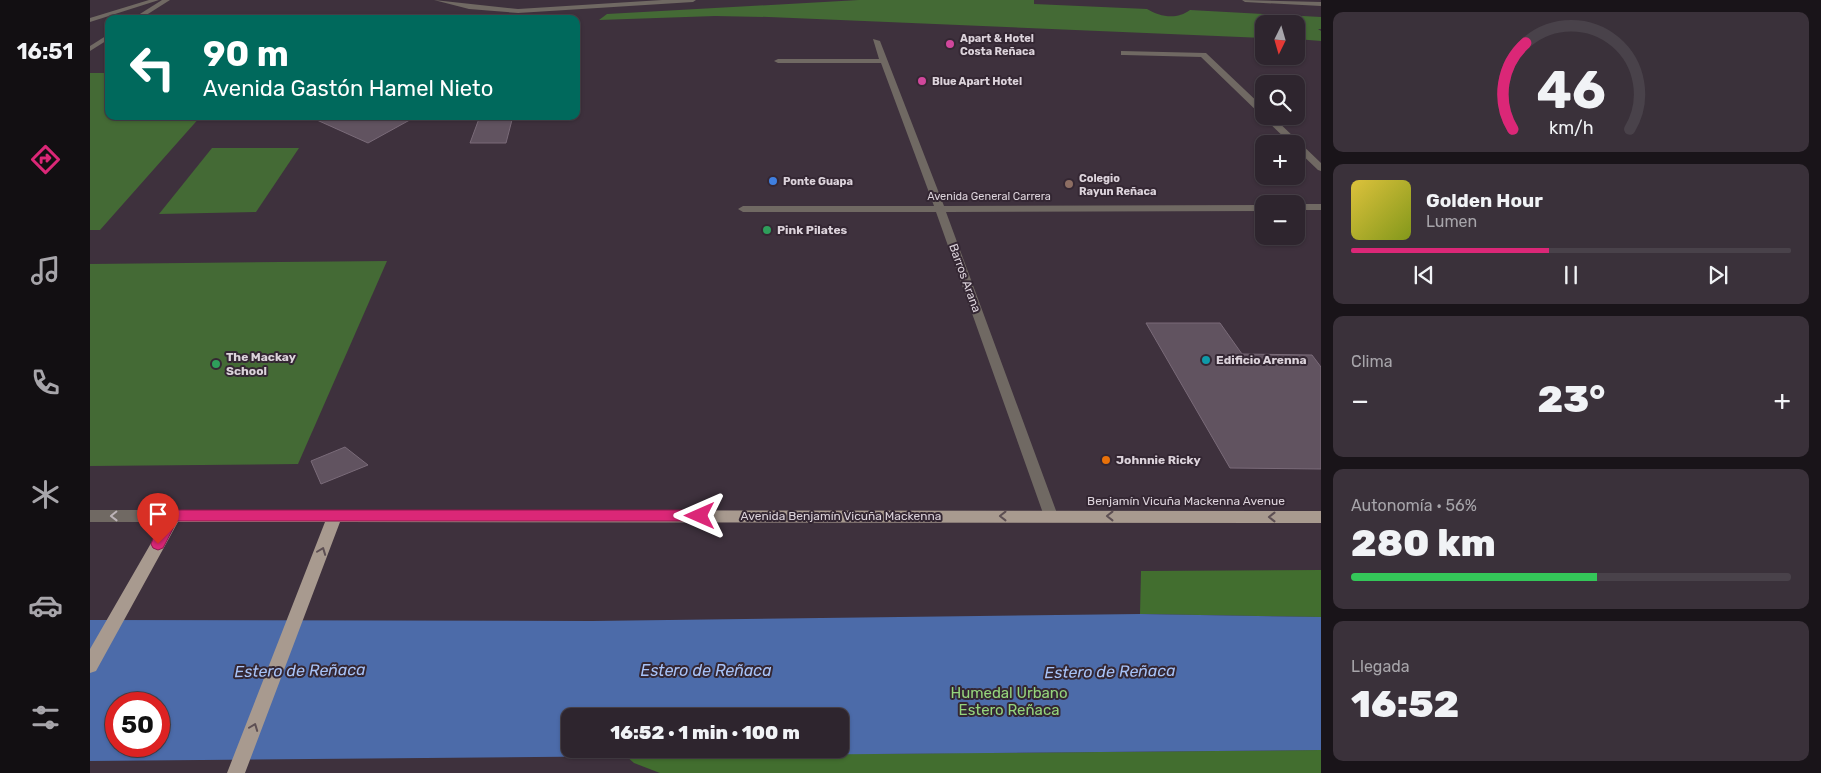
<!DOCTYPE html>
<html lang="es">
<head>
<meta charset="utf-8">
<style>
  :root { --surface:#2e252e; --page:#3a313a; --text:#f1f3f6; --muted:#a7a5aa; --line:#49424a; --accent:#db2777 }
  body { margin:0; font-family:Rubik,sans-serif; background:var(--page); color:var(--text); height:100vh; display:flex; flex-direction:column; font-size:19px; white-space:nowrap }
  * { box-sizing:border-box; margin:0 }
  p { font-size:16px; color:var(--muted) }
  .icon { flex:none; width:28px; height:28px; fill:none; stroke:currentColor; stroke-width:2; stroke-linecap:round; stroke-linejoin:round }
  .map { position:relative; flex:1; overflow:hidden }
  .drawer { display:flex; flex-direction:column; gap:12px; padding:12px; background:#191419; width:500px }
  .drawer>* { flex:none }
  .top-card { position:absolute; left:15px; top:15px; width:475px; height:105px; border-radius:10px; box-shadow:0 1px 4px #0004,0 0 0 1px var(--line); background:#00695c; color:#fff; overflow:hidden }
  .needle { width:32px; rotate:185deg }
  .controls { position:absolute; left:1165px; top:15px; display:grid; gap:10px }
  .controls a { display:grid; place-items:center; width:50px; height:50px; border-radius:10px; background:var(--surface); box-shadow:0 1px 4px #0004,0 0 0 1px var(--line); font-size:25px }
  .speed { position:absolute; left:15px; top:692px; display:flex; gap:10px; font-size:25px; font-weight:700; text-align:center }
  .speed>* { display:grid; place-content:center; width:65px; height:65px; border-radius:50%; background:var(--surface); box-shadow:0 1px 4px #0004,0 0 0 1px var(--line); line-height:1 }
  .speed .limit { border:8px solid #d22; background:#fff; color:#111 }
  .pin { position:absolute; display:grid; place-items:center; width:42px; height:42px; color:#fff; margin:-51px -21px; border-radius:50% 50% 50% 0; rotate:-45deg; box-shadow:0 0 5px #0007 }
  .pin .icon { rotate:45deg }
  .me { position:absolute; width:55px; margin:-28px; rotate:270deg; stroke-linejoin:round; filter:drop-shadow(0 0 4px #0008) }
  .turn { display:flex; align-items:center; gap:18px; height:105px; padding:0 15px; font-size:22px }
  .turn .icon { width:65px; height:65px; stroke-width:2.5 }
  .turn b { display:block; font-size:35px; line-height:42px }
  .big { font-size:38px; font-weight:800; line-height:1.1 }
  .drawer .widget { flex:1; display:flex; flex-direction:column; justify-content:center; gap:8px; min-width:0; padding:0 18px; border-radius:10px; background:var(--page) }
  .drawer .dial { align-items:center; gap:0 }
  .dial svg { height:130px; overflow:visible; fill:none; stroke:var(--line); stroke-width:7; stroke-linecap:round; text-anchor:middle }
  .dial text { fill:var(--text); stroke:none }
  .song { display:flex; align-items:center; gap:15px }
  .cover { width:60px; height:60px; border-radius:8px; background:linear-gradient(135deg,hsl(50 70% 55%),hsl(70 70% 35%)) }
  .played { height:5px; border-radius:2px; background:linear-gradient(90deg,var(--accent) 45%,var(--line) 45%) }
  .keys { display:flex; justify-content:space-around; direction:ltr }
  .heat { display:flex; justify-content:space-between; align-items:center; font-size:28px; direction:ltr }
  .charge { height:8px; border-radius:4px; background:linear-gradient(90deg,#34c759 56%,var(--line) 0) }
  .trip { position:absolute; left:471px; top:708px; width:288px; height:50px; border-radius:10px; background:var(--surface); box-shadow:0 1px 4px #0004,0 0 0 1px var(--line); font-weight:800; line-height:50px; text-align:center }
  main { display:flex; flex:1; min-height:0 }
  .dock { display:flex; flex-direction:column; width:90px; justify-content:space-around; align-items:center; background:#120f12; color:var(--muted) }
  .dock .icon { width:35px; height:35px }
  .dock .active { color:var(--accent) }
  .dock b { font-size:22px; color:var(--text) }
  .map>svg:first-child { display:block }
  .green { fill:#446a35 }
  .forest { fill:#426e2f }
  .water { fill:#4c6ba9; fill-rule:evenodd }
  .building { fill:#615360; stroke:#7a6b79 }
  .lines { fill:none; stroke-linecap:round; stroke-linejoin:round }
  .minor { fill:#706963; fill-rule:evenodd }
  .major { fill:#a89a8f; fill-rule:evenodd }
  .oneway { stroke:#bcb3b7 }
  .oneway2 { stroke:#5d4f53 }
  .route { fill:#db2777; stroke:#8e194d }
  .hotel-dot { fill:#d1479c; stroke:#342733; stroke-width:2 }
  .shop-dot { fill:#3f7fe0; stroke:#342733; stroke-width:2 }
  .education-dot { fill:#8d6e63; stroke:#342733; stroke-width:2 }
  .leisure-dot { fill:#2e9e5b; stroke:#342733; stroke-width:2 }
  .culture-dot { fill:#0f9aa8; stroke:#342733; stroke-width:2 }
  .food-dot { fill:#e8710a; stroke:#342733; stroke-width:2 }
  .labels { text-anchor:middle; stroke-width:4; stroke-linejoin:round; paint-order:stroke }
  .far-poi-label { font-size:11px; font-weight:bold; fill:#dcd3db; stroke:#342733; text-anchor:start }
  .far-street-label { font-size:11px; fill:#dcd3db; stroke:#342733 }
  .poi-label { font-size:12px; font-weight:bold; fill:#dcd3db; stroke:#342733; text-anchor:start }
  .street-label { font-size:12px; fill:#dcd3db; stroke:#342733 }
  .near-park-label { font-size:15px; fill:#95d47c; stroke:#342733 }
  .near-water-label { font-size:16px; font-style:italic; fill:#a8c3f8; stroke:#342733 }
</style>
</head>
<body>
<main>
<nav class="dock">
<b>16:51</b>
<svg class="icon active" aria-label="directions" viewBox="0 0 24 24"><path d="M12 3l9 9-9 9-9-9zM9 14v-3h6M13 9l2 2-2 2"/></svg>
<svg class="icon" aria-label="music" viewBox="0 0 24 24"><path d="M9 18V5l10-2v13"/><circle cx="6" cy="18" r="3"/><circle cx="16" cy="16" r="3"/></svg>
<svg class="icon" aria-label="phone" viewBox="0 0 24 24"><path d="M5 4h4l2 5-3 2q2 4 5 5l2-3 5 2v4C11 20 4 13 5 4z"/></svg>
<svg class="icon" aria-label="climate" viewBox="0 0 24 24"><path d="M12 3v18M4 7l16 10M4 17L20 7"/></svg>
<svg class="icon" aria-label="car" viewBox="0 0 24 24"><path d="M5 17H2v-5l4-1 3-4h7l3 4 3 1v5h-3M9 17h6M6 11h13"/><circle cx="7" cy="17" r="2"/><circle cx="17" cy="17" r="2"/></svg>
<svg class="icon" aria-label="filters" viewBox="0 0 24 24"><path d="M4 7h16M4 17h16"/><circle cx="9" cy="7" r="2"/><circle cx="15" cy="17" r="2"/></svg>
</nav>
<div class="map">
<svg width="1231" height="773" viewBox="0 0 1231 773">
  <rect width="100%" height="100%" fill="#3e313d"/>
  <g class="green">
    <path d="M769,0h175v4l113,5c13,8 30,11 43,1l131,7v12h-3l3,2v10l-25,-2v-15h-32v14l-495,-21 -54,-1 -116,4 8,-6z"/>
    <polygon points="0,73 19,73 19,116 111,116 10,230 0,230"/>
    <polygon points="122,148 209,148 166,212 69,214"/>
    <polygon points="297,261 208,464 0,466 0,264"/>
  </g>
  <g class="forest">
    <polygon points="1231,570 1231,617 1050,614 1051,571"/>
    <polygon points="1231,750 1231,773 570,773 544,763 536,756"/>
  </g>
  <path class="water" d="M1050,614l181,3v133l-1231,11v-141l502,1zM26,704h43v42h-43zM480,716h270v33h-270z"/>
  <g class="building">
    <polygon points="218,116 327,116 278,143"/>
    <polygon points="390,116 423,116 416,143 380,143"/>
    <polygon points="1056,323 1130,323 1152,354 1222,355 1231,367 1231,469 1140,468"/>
    <polygon points="255,447 278,465 231,484 221,461"/>
  </g>
  <g class="lines">
    <g class="minor">
      <polygon points="59,0 69,0 0,22 0,18"/>
      <polygon points="72,0 80,0 50,19 42,19"/>
      <polygon points="344,0 428,9 572,0 606,0 603,2 428,13 379,9"/>
      <polygon points="1152,0 1231,2 1231,6 1155,2"/>
      <polygon points="19,34 19,39 0,51 0,46"/>
      <polygon points="783,39 790,41 854,206 1174,205 1174,211 856,212 968,516 966,520 961,522 956,520 954,516 846,212 653,212 648,209 653,206 844,206 791,63 688,63 684,61 688,59 789,59"/>
      <polygon points="1031,51 1116,53 1174,108 1174,116 1182,116 1231,163 1231,171 1228,170 1206,149 1206,144 1201,144 1111,57 1034,55 1031,55"/>
      <rect x="1206" y="204" width="25" height="6"/>
      <polygon points="0,510 84,510 89,512 91,516 89,520 84,522 0,522"/>
    </g>
    <polygon class="major" points="84,510 1231,511 1231,523 250,522 155,773 137,773 235,522 88,522 6,671 0,673 0,649 79,512"/>
  </g>
  <defs><path id="oneway-chevron" d="M-2-3.5L2.5 0L-2 3.5" fill="none" stroke-width="1.6" stroke-linecap="round" stroke-linejoin="round" transform="scale(1.25)"/></defs>
  <use class="oneway" href="#oneway-chevron" transform="translate(24 516) rotate(179)"/>
  <g class="oneway2">
    <use href="#oneway-chevron" transform="translate(913 516) rotate(180)"/>
    <use href="#oneway-chevron" transform="translate(1020 516) rotate(-180)"/>
    <use href="#oneway-chevron" transform="translate(1182 517) rotate(-180)"/>
    <use href="#oneway-chevron" transform="translate(232 551) rotate(-69)"/>
    <use href="#oneway-chevron" transform="translate(164 727) rotate(-69)"/>
  </g>
  <polygon class="route" points="84,510 610,510 615,512 617,516 615,520 610,521 87,521 73,548 68,550 63,548 61,544 63,539 79,512"/>
  <g class="hotel-dot">
    <circle cx="860" cy="44" r="5"/>
    <circle cx="832" cy="81" r="5"/>
  </g>
  <circle class="shop-dot" cx="683" cy="181" r="5"/>
  <circle class="education-dot" cx="979" cy="184" r="5"/>
  <g class="leisure-dot">
    <circle cx="677" cy="230" r="5"/>
    <circle cx="126" cy="364" r="5"/>
  </g>
  <circle class="culture-dot" cx="1116" cy="360" r="5"/>
  <circle class="food-dot" cx="1016" cy="460" r="5"/>
  <g class="labels">
    <g class="far-poi-label">
      <text x="870" y="42">Apart &amp; Hotel<tspan x="870" dy="13">Costa Reñaca</tspan></text>
      <text x="842" y="85">Blue Apart Hotel</text>
      <text x="989" y="182">Colegio<tspan x="989" dy="13">Rayun Reñaca</tspan></text>
      <text x="693" y="185">Ponte Guapa</text>
    </g>
    <g class="far-street-label">
      <text x="899" y="200">Avenida General Carrera</text>
    </g>
    <g class="poi-label">
      <text x="687" y="234">Pink Pilates</text>
      <text x="136" y="361">The Mackay<tspan x="136" dy="14">School</tspan></text>
      <text x="1126" y="364">Edificio Arenna</text>
      <text x="1026" y="464">Johnnie Ricky</text>
    </g>
    <g class="street-label">
      <text transform="translate(875 278) rotate(70)" y="4">Barros Arana</text>
      <text x="1096" y="505">Benjamín Vicuña Mackenna Avenue</text>
      <text x="751" y="520">Avenida Benjamín Vicuña Mackenna</text>
    </g>
    <g class="near-park-label">
      <text x="919" y="698">Humedal Urbano<tspan x="919" dy="17">Estero Reñaca</tspan></text>
    </g>
    <g class="near-water-label">
      <text transform="translate(210 670) rotate(-1)" y="6">Estero de Reñaca</text>
      <text x="616" y="676">Estero de Reñaca</text>
      <text transform="translate(1020 671) rotate(-1)" y="6">Estero de Reñaca</text>
    </g>
  </g>
</svg>
<div class="controls">
<a><svg class="needle" viewBox="-14 -14 28 28"><path d="M0-13l5 13h-10z" fill="#e53935"/><path d="M0 13l5-13h-10z" fill="#a7a5aa"/></svg></a>
<a><svg class="icon" aria-label="search" viewBox="0 0 24 24"><circle cx="10" cy="10" r="6"/><path d="M15 15l6 6"/></svg></a>
<a>+</a>
<a>−</a>
</div>
<div class="speed"><div class="limit">50</div></div>
<div class="pin" style="left:68px;top:544px;background:#d93025"><svg class="icon" aria-label="arrive" viewBox="0 0 24 24"><path d="M6 21V4h12l-3 4 3 4H6"/></svg></div>
<svg class="me" style="left:610px;top:516px" viewBox="-20 -20 40 40"><path d="M0-17L14 15 0 8-14 15z" fill="#db2777" stroke="#fff" stroke-width="4"/></svg>
<div class="trip">16:52 · 1 min · 100 m</div>
<div class="top-card">
<div class="turn"><svg class="icon" aria-label="left" viewBox="0 0 24 24"><path d="M17 20v-9H6M10 6l-5 5 5 5"/></svg><div><b>90 m</b>Avenida Gastón Hamel Nieto</div></div>
</div>
</div>
<section class="drawer">
<div class="widget dial"><svg viewBox="0 0 100 80">
<path d="M14 69A42 42 0 1 1 86 69"/>
<path d="M14 69A42 42 0 0 1 22 16" stroke="#db2777"/>
<text x="50" y="56" font-size="32" font-weight="700">46</text>
<text x="50" y="72" font-size="11">km/h</text>
</svg></div>
<div class="widget">
<div class="song"><i class="cover"></i><div><b>Golden Hour</b><p>Lumen</p></div></div>
<div class="played"></div>
<div class="keys"><svg class="icon" aria-label="previous" viewBox="0 0 24 24"><path d="M18 5L8 12l10 7zM5 5v14"/></svg><svg class="icon" aria-label="pause" viewBox="0 0 24 24"><path d="M8 5v14M16 5v14"/></svg><svg class="icon" aria-label="next" viewBox="0 0 24 24"><path d="M6 5l10 7-10 7zM19 5v14"/></svg></div>
</div>
<div class="widget"><p>Clima</p>
<div class="heat"><a>−</a><b class="big">23°</b><a>+</a></div>
</div>
<div class="widget"><p>Autonomía · 56%</p><b class="big">280 km</b><div class="charge"></div></div>
<div class="widget"><p>Llegada</p><b class="big">16:52</b></div>
</section>
</main>
</body>
</html>
